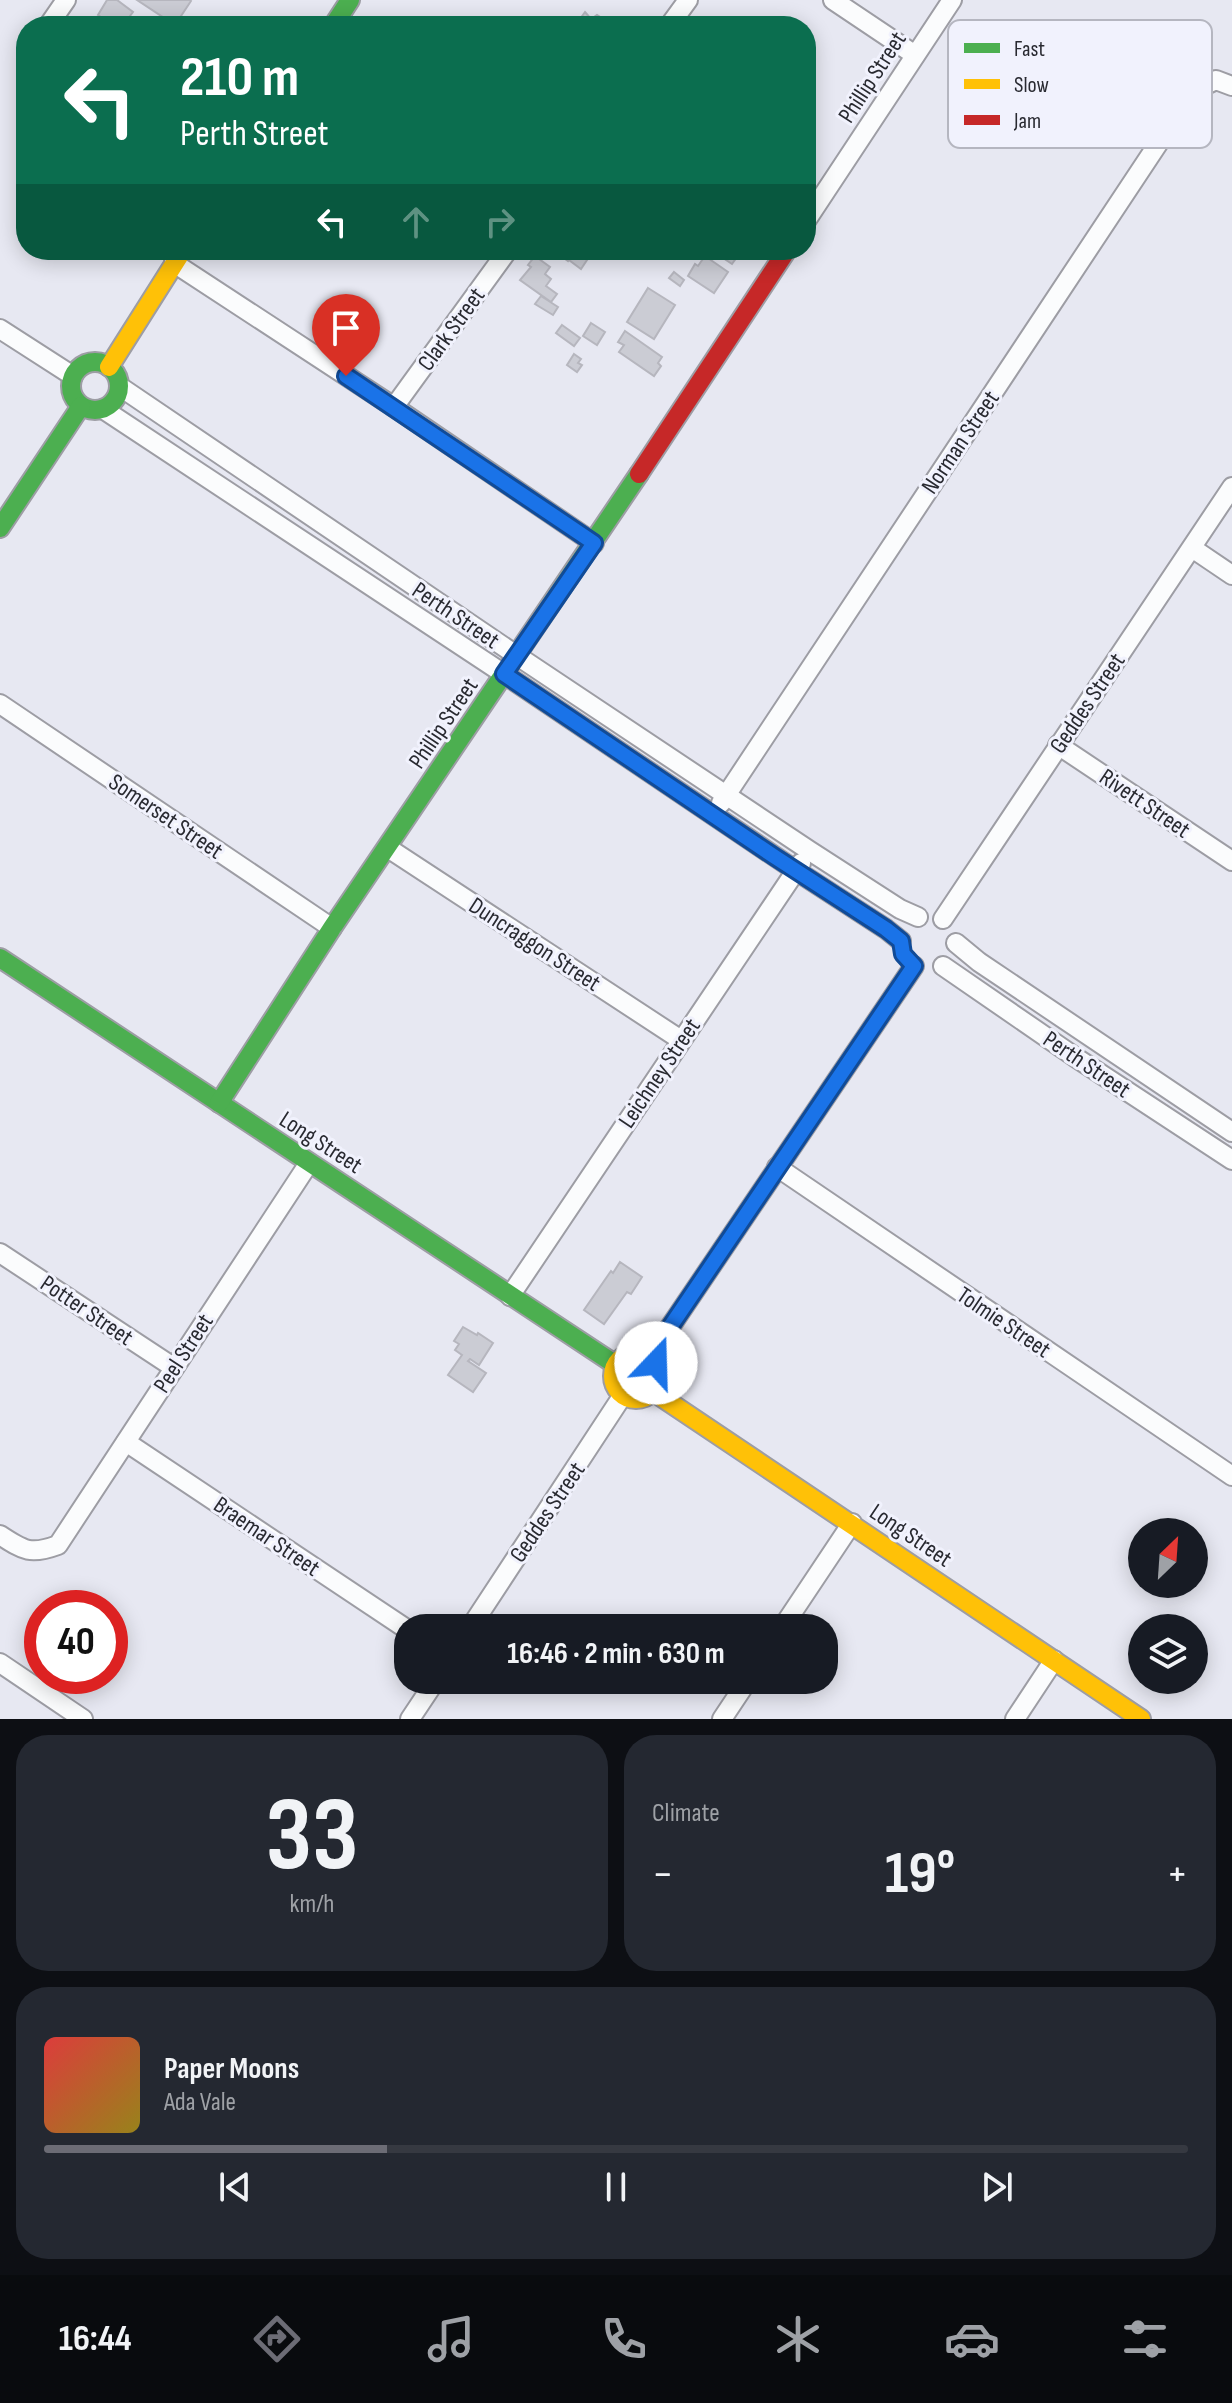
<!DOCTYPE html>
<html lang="en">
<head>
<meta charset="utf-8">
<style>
  :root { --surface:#171b24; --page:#242831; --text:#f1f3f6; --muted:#9ea1a6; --line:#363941; --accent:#6c6c75 }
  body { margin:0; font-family:"Sofia Sans Condensed",sans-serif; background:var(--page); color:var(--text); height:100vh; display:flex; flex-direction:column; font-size:30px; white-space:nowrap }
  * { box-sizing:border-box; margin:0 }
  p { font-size:26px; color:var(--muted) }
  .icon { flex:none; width:44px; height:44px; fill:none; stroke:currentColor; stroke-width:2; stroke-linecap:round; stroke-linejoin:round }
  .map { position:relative; height:1719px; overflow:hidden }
  .drawer { display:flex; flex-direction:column; gap:16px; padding:16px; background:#0d0f14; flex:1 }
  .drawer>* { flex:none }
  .hud { position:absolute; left:16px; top:16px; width:800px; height:244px; border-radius:32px; box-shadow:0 4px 20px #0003; background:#0b6e4f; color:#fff; overflow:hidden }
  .needle { width:52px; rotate:25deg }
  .controls { position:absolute; left:1128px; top:1518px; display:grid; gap:16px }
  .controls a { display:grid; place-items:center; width:80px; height:80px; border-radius:50%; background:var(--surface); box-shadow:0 4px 20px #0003; font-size:40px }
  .speed { position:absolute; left:24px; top:1590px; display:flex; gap:16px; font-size:40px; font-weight:700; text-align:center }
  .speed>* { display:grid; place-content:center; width:104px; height:104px; border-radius:50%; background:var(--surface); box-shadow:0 4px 20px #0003; line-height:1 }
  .speed .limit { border:12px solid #d22; background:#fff; color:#111 }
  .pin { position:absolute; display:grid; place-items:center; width:68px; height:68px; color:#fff; margin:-82px -34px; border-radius:50% 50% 50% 0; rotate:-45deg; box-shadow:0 0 8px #0007 }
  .pin .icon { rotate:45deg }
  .me { position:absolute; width:88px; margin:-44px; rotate:21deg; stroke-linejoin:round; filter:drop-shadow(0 0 6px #0008) }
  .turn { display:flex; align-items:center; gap:28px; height:168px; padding:0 32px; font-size:36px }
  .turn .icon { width:104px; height:104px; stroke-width:2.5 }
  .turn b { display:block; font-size:56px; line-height:68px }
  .lanes { display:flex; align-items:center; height:76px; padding:0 32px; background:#0003; justify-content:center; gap:40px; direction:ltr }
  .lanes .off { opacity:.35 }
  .big { font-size:60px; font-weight:700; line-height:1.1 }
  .drawer .tile { flex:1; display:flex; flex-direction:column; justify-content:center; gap:12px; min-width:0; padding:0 28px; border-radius:32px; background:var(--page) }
  .drawer .dial { align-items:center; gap:0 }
  .dial b { font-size:104px; line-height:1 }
  .song { display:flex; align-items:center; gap:24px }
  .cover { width:96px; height:96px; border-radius:12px; background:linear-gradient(135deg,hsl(0 70% 55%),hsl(50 70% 35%)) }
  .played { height:8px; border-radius:4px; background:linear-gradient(90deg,var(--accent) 30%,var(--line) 30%) }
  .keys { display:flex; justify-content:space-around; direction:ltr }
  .heat { display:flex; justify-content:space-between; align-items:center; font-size:44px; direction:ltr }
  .drawer .tiles { flex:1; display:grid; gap:16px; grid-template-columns:1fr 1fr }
  .tile:last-child { grid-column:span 2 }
  .trip { position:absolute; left:394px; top:1614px; width:444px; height:80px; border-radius:32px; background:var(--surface); box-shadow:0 4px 20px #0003; font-weight:700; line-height:80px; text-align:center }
  .dock { display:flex; height:128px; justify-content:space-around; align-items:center; background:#090b0e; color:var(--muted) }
  .dock .icon { width:56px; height:56px }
  .dock .current { color:var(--accent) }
  .dock b { font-size:36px; color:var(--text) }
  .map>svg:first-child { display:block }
  .building { fill:#cbccd4; stroke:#b6b6be; stroke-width:2 }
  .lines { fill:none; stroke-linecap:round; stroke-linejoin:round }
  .street-casing { stroke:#9d9da4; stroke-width:22 }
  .fast-casing { stroke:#9d9da4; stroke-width:22 }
  .slow-casing { stroke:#9d9da4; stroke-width:22 }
  .jam-casing { stroke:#9d9da4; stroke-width:22 }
  .street { stroke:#fbfcfd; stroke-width:18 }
  .fast { stroke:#4caf50; stroke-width:18 }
  .slow { stroke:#ffc107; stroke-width:18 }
  .jam { stroke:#c62828; stroke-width:18 }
  .route-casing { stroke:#114b97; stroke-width:20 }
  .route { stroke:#1a73e8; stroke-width:14 }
  .labels { text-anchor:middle; stroke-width:6; stroke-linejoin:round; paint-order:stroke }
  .street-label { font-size:24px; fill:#292a31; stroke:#f1f2fd }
  .key { fill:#f1f2fd; stroke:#b5b6c0; stroke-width:2 }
  .key-label { font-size:22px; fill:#292a31 }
</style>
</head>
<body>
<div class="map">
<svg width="1232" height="1719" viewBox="0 0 1232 1719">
  <rect width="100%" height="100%" fill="#e7e8f2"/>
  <g class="building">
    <polygon points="107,0 117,0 133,12 127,20 130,23 128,26 114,26 98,15"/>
    <polygon points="137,0 190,0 191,1 175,25"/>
    <polygon points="585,12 591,19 597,15 614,26 563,26 567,20 578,17 580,19"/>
    <polygon points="553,250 576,250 568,261"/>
    <polygon points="576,250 586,250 591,254 581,269 569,260"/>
    <polygon points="711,250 742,250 732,264"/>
    <polygon points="535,256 550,267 545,274 551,279 546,286 557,294 551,302 520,280 531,267 528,265"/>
    <polygon points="705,256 728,272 714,293 688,276 695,264 698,266"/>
    <polygon points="674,272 684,280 680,286 669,278"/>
    <polygon points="648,288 675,305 654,339 627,322"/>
    <polygon points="541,296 558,307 553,315 535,304"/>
    <polygon points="591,323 605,332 597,345 583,336"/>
    <polygon points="562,325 580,338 574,346 556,333"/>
    <polygon points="625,331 662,357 658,363 661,366 654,376 619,352 624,345 618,342"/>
    <polygon points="574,354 581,359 578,363 582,365 577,372 567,365"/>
    <polygon points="620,1262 642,1277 631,1294 627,1292 604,1324 584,1310 611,1271 613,1273"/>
    <polygon points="463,1327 477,1335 478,1333 493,1343 479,1365 470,1359 468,1361 486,1373 473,1392 448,1375 462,1355 455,1350 459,1344 454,1341"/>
  </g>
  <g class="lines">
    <defs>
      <g id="street">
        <polyline points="833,0 915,55"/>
        <polyline points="48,26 66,0"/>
        <polyline points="669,26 688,0"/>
        <polyline points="806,221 952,0"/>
        <polyline points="174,263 394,407 594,543"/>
        <polyline points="0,329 73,376"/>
        <polyline points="119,386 516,655 810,851 900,909 918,917"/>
        <polyline points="394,407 508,250"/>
        <polyline points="103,409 504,674 795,870 886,929 901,941"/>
        <polyline points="1192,548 1232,575"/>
        <polyline points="0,704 332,928"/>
        <polyline points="1058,745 1232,861"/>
        <polyline points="721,803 1193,91 1216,80 1232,86"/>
        <polyline points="388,848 681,1040"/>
        <polyline points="943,919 1232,487"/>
        <polyline points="956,943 979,962 1232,1132"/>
        <polyline points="943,966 1075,1057 1232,1160"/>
        <polyline points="777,1167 1232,1476"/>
        <polyline points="0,1253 173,1367"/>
        <polyline points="510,1296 801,863"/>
        <polyline points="653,1360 668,1330 914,966"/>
        <polyline points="126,1442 408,1630"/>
        <path d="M0,1535c24,16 31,20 58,10l251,-382"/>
        <polyline points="470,1628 623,1395"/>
        <polyline points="782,1628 852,1523"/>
        <polyline points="0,1663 83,1719"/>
        <polyline points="410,1719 436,1680"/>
        <polyline points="722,1719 748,1680"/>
        <polyline points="1015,1719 1054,1660"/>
      </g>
      <g id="fast">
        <polyline points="333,26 350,0"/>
        <circle cx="95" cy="386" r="24"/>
        <polyline points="0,528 81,406"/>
        <polyline points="0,958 616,1365"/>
        <polyline points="219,1103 332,928 639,474"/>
      </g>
      <g id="slow">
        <polyline points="109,367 183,250"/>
        <circle cx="636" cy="1376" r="23"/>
        <polyline points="654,1392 1141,1719"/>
      </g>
      <polyline id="jam" points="639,474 787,250"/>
    </defs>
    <use href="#street" class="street-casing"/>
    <use href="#fast" class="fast-casing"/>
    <use href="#slow" class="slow-casing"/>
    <use href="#jam" class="jam-casing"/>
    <use href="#street" class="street"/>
    <use href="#fast" class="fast"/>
    <use href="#slow" class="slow"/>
    <use href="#jam" class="jam"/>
  </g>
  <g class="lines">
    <defs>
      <polyline id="route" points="346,376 594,543 504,674 775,857 886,929 901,941 903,954 914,966 668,1330 653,1360 656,1363"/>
    </defs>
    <use href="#route" class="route-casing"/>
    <use href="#route" class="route"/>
  </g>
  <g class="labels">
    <g class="street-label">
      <text transform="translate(872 77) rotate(-57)" y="8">Phillip Street</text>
      <text transform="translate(451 329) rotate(-54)" y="8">Clark Street</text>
      <text transform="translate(960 442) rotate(-56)" y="8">Norman Street</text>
      <text transform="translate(456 615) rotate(34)" y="8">Perth Street</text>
      <text transform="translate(1087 703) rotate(-56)" y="8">Geddes Street</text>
      <text transform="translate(443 723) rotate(-56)" y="8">Phillip Street</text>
      <text transform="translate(1145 803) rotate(34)" y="8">Rivett Street</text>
      <text transform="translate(166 816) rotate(34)" y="8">Somerset Street</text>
      <text transform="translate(535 944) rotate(33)" y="8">Duncraggon Street</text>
      <text transform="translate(1087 1064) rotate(34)" y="8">Perth Street</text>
      <text transform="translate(659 1073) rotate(-56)" y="8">Leichney Street</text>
      <text transform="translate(321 1142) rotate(33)" y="8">Long Street</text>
      <text transform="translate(87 1310) rotate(34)" y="8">Potter Street</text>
      <text transform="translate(1004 1322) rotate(34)" y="8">Tolmie Street</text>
      <text transform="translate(183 1353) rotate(-57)" y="8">Peel Street</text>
      <text transform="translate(547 1512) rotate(-56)" y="8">Geddes Street</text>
      <text transform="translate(911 1535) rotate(34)" y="8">Long Street</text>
      <text transform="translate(267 1536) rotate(34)" y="8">Braemar Street</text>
    </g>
  </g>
  <rect x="948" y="20" width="264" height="128" rx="12" class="key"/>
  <rect x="964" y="43" width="36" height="10" fill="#4caf50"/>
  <rect x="964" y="79" width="36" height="10" fill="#ffc107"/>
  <rect x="964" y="115" width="36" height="10" fill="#c62828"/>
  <g class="key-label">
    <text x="1014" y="56">Fast</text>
    <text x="1014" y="92">Slow</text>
    <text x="1014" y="128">Jam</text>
  </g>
</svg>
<div class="controls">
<a><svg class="needle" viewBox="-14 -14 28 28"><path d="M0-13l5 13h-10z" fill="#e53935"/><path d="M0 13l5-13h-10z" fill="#9ea1a6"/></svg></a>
<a><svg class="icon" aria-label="layers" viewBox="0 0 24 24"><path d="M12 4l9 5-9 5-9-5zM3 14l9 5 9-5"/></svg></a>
</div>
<div class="speed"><div class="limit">40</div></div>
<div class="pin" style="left:346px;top:376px;background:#d93025"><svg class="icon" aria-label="arrive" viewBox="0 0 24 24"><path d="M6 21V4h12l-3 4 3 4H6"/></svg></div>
<svg class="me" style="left:656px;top:1363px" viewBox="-20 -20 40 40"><circle r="19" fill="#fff"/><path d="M0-13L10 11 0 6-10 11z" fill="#1a73e8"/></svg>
<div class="trip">16:46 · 2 min · 630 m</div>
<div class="hud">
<div class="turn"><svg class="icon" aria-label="left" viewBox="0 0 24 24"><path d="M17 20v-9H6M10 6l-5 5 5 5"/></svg><div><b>210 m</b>Perth Street</div></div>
<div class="lanes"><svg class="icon" aria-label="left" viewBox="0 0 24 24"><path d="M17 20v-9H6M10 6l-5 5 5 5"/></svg><svg class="icon off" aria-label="ahead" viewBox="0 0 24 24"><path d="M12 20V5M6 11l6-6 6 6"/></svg><svg class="icon off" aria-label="right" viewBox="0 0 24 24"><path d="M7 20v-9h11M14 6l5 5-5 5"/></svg></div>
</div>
</div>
<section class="drawer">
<div class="tiles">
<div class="tile dial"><b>33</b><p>km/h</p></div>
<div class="tile"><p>Climate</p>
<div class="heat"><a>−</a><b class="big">19°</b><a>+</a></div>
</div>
<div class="tile">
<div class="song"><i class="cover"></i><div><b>Paper Moons</b><p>Ada Vale</p></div></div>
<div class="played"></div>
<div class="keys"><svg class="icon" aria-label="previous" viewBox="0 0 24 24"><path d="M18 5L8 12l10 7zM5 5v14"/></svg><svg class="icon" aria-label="pause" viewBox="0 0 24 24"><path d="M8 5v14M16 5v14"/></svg><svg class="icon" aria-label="next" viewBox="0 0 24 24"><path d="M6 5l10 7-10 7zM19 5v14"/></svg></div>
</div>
</div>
</section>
<nav class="dock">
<b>16:44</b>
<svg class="icon current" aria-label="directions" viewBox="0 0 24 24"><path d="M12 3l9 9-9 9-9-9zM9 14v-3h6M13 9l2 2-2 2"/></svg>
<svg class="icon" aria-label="music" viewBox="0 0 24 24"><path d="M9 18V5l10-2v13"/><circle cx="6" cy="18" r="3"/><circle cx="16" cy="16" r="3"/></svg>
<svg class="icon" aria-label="phone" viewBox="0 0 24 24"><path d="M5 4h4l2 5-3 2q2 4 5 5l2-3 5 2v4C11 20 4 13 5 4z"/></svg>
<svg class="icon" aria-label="climate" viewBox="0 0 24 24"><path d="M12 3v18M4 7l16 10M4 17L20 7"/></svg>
<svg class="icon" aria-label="car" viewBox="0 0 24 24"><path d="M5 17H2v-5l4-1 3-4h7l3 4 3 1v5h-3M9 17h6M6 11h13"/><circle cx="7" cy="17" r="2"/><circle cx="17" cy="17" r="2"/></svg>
<svg class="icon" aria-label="filters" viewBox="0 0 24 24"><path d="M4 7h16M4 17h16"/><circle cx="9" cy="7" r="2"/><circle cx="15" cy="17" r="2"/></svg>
</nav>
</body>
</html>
